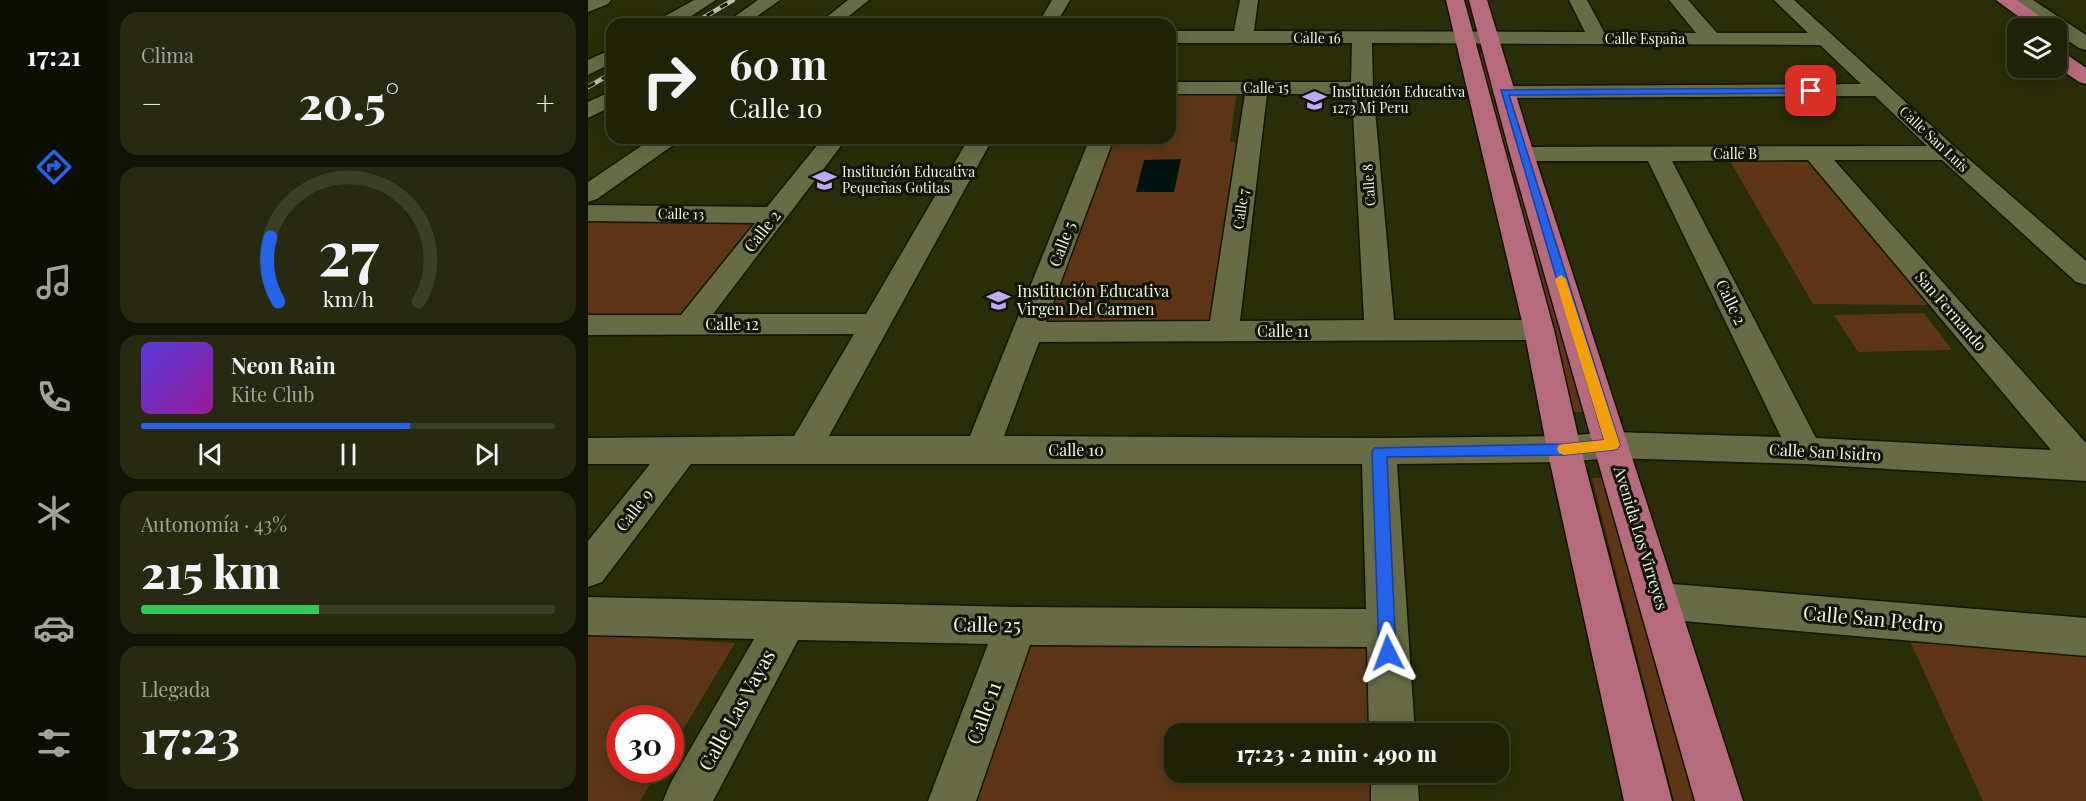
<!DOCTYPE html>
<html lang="es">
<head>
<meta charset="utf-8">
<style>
  :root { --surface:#1f2206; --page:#272a10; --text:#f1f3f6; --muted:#a1a49b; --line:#3c3f28; --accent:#2563eb }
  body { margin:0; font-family:"Playfair Display",serif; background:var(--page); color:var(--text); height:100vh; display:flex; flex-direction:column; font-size:22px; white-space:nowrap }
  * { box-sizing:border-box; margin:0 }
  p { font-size:20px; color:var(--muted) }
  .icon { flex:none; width:33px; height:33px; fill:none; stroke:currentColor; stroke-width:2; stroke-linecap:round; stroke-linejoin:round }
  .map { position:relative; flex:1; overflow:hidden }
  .drawer { display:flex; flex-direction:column; gap:12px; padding:12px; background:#111303; width:480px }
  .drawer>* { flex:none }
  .banner { position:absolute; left:18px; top:18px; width:570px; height:126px; border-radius:18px; box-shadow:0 3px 15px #0003,0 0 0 2px var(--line); background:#1f2206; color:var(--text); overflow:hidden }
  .buttons { position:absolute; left:1419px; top:18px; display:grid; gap:12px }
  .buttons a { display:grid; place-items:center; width:60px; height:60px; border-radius:12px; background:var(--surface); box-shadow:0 3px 15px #0003,0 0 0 2px var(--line); font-size:30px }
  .speed { position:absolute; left:18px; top:705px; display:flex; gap:12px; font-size:30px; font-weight:700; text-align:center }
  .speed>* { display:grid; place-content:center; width:78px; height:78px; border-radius:50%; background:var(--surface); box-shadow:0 3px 15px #0003,0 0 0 2px var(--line); line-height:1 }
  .speed .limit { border:9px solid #d22; background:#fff; color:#111 }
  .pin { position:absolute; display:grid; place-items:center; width:51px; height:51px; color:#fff; margin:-26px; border-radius:12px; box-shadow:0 3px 9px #0006 }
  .me { position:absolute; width:66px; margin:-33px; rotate:357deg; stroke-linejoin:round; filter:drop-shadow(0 0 4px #0008) }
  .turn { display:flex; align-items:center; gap:21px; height:126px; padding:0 24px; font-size:27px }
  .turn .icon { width:78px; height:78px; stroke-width:2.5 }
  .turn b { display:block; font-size:42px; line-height:51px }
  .big { font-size:45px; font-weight:800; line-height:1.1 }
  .drawer .card { flex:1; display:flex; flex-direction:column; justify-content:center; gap:9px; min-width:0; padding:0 21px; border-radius:18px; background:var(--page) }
  .drawer .dial { align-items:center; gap:0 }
  .dial svg { height:156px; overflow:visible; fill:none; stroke:var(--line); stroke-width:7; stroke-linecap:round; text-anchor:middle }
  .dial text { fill:var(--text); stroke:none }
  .song { display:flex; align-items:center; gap:18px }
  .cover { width:72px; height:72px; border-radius:9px; background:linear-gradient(135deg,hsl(250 70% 55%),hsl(300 70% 35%)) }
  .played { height:6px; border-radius:3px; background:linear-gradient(90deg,var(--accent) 65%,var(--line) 65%) }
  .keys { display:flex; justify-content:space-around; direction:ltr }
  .heat { display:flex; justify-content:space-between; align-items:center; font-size:33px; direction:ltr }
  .charge { height:9px; border-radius:4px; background:linear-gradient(90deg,#34c759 43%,var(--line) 0) }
  .trip { position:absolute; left:576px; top:723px; width:345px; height:60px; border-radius:18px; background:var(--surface); box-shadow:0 3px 15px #0003,0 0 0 2px var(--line); font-weight:800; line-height:60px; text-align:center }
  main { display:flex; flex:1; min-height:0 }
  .menu { display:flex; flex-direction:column; width:108px; justify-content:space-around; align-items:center; background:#0c0e02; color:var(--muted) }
  .menu .icon { width:42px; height:42px }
  .menu .on { color:var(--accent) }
  .menu b { font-size:27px; color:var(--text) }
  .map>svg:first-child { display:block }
  .green { fill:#5e3617 }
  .water { fill:#00130e }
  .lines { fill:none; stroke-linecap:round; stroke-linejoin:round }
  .minor-casing { stroke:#121500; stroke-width:3 }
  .major-casing { stroke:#121500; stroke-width:3 }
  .minor { fill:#676c46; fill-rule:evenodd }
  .major { fill:#b66a7d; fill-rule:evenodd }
  .rail-casing { stroke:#bcc0a7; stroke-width:4.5 }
  .rail { stroke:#121406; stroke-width:3; stroke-dasharray:8; stroke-linecap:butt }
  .route { fill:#2563eb; stroke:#184099; stroke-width:1.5 }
  .slow { fill:#f59e0b }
  .labels { text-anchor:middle; stroke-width:6; stroke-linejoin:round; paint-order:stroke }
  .far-street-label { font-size:14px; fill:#eff3de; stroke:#121406 }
  .far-poi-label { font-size:14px; fill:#eff3de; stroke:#121406; text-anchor:start }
  .street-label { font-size:16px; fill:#eff3de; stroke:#121406 }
  .poi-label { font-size:16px; fill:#eff3de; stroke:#121406; text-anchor:start }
  .near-street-label { font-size:20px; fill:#eff3de; stroke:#121406 }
</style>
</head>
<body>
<main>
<nav class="menu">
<b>17:21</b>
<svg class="icon on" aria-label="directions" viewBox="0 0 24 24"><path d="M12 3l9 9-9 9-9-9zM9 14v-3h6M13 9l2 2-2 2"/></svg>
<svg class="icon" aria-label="music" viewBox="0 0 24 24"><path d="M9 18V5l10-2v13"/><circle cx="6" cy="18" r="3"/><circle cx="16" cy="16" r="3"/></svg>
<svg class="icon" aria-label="phone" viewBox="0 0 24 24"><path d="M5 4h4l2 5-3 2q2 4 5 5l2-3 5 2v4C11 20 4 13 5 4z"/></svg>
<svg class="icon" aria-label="climate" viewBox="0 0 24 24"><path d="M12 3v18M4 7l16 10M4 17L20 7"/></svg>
<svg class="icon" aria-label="car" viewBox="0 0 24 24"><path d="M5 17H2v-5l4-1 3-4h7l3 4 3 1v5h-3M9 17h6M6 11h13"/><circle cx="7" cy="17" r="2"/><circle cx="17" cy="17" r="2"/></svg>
<svg class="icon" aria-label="filters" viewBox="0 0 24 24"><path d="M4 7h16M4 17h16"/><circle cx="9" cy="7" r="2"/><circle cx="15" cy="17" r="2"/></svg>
</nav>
<section class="drawer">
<div class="card"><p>Clima</p>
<div class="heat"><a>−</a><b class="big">20.5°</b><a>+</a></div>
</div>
<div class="card dial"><svg viewBox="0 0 100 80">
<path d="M14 69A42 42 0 1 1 86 69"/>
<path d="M14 69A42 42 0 0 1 10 36" stroke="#2563eb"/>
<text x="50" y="56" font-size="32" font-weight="700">27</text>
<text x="50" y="72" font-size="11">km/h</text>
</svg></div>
<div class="card">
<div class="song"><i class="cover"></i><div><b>Neon Rain</b><p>Kite Club</p></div></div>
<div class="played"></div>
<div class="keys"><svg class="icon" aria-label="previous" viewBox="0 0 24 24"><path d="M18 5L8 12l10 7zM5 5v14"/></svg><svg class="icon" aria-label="pause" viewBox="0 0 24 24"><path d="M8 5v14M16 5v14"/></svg><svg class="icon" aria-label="next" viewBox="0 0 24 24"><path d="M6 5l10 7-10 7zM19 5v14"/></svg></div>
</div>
<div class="card"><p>Autonomía · 43%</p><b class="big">215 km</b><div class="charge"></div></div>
<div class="card"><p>Llegada</p><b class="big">17:23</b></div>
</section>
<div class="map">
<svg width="1498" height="801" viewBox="0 0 1498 801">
  <rect width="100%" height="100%" fill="#292d08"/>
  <g class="green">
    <polygon points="891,53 903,53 1006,412 984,412"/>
    <polygon points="649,90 642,141 655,145 654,154 645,162 626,322 453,323 520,138 582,138 582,91"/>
    <polygon points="1139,156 1218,157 1347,305 1225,304"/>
    <polygon points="0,218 178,221 100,316 0,315"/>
    <polygon points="1336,313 1364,350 1270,352 1246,315"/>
    <polygon points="1004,478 1024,478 1118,801 1086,801"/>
    <polygon points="0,634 147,643 83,750 82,718 32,718 32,770 71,770 52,801 0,801"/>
    <polygon points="1321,639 1498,652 1498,801 1395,801"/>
    <polygon points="440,641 783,649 785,733 586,734 586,772 787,773 787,801 384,801"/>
  </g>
  <polygon class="water" points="593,159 586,192 548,192 556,160"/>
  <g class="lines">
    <defs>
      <g id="minor">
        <polygon points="0,0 23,0 20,4 0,12"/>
        <polygon points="106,0 128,0 91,24 68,24 70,20"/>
        <polygon points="170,0 192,0 158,24 136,24"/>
        <polygon points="260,0 281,0 251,24 230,24"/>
        <polygon points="464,0 482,0 468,24 450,24"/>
        <path d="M652,0h18l-4,31 331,1 -16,-32h18l17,32 92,1 -27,-33h19l29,33h91l-34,-33h20l162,148 130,113v24l-10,-3 -134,-122h-108l252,283v38l-281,-17 -193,-6 -48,4 -167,2 18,270h-46l-2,-87 -337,-2 -54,156h-48l60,-157 -190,-4 -85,161h-50l7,-17 84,-145 -166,-4v-38l428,10 350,2 -4,-145h-671l-89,118 -14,5v-46l62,-77h-62v-26l206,-2 60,-102 -266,1v-20h93l74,-92 -167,-2v-16l179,2 56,-69h24l-134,176h153l103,-176h24l-164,298h141l120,-298h24l-68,184 164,-1 35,-227h-75v-12h181l1,-39h-182v-12h64zM784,43l448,2 41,39 -357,2 -8,1 -3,5 3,5 8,1 371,-2 52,50 -405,1 -8,2 -4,5 4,5 8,2h126l133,276 -169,-5 -48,4 -185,2 -375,-2 35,-94 500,-2 11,-3 4,-7 -4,-7 -11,-3h-145l-21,-232zM679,94h85l12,226 -124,1zM1220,160l243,290 -235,-12 -144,-277z"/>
        <polygon points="1424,0 1445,0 1498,35 1498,50 1491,48 1468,33 1468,28 1462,28"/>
        <polygon points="24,49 24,63 0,75 0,60"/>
        <polygon points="24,91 24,106 0,118 0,102"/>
        <polygon points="65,138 92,138 88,143 9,199 0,202 0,182"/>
        <polygon points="1072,583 1498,618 1498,656 1072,619 1058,614 1052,601 1058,588"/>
        <polygon points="783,772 829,772 831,801 783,801"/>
      </g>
      <g id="major">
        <polygon points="858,0 876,0 966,330 993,449 1084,801 1036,801 959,449 936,330"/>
        <polygon points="881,0 899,0 946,154 1155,801 1107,801 922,154"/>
        <polygon points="1408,0 1429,0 1468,28 1446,28"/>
        <polygon points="1468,50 1475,52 1498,68 1498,84 1491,82 1468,66"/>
      </g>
    </defs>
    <use href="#minor" class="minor-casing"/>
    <use href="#major" class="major-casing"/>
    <use href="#minor" class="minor"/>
    <use href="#major" class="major"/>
    <defs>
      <g id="rail">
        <polyline points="105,24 145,0"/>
        <polyline points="0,87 24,73"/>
      </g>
    </defs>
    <use href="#rail" class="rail-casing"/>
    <use href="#rail" class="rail"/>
  </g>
  <polygon class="route" points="1223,88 1226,89 1226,93 921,95 1032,445 1029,449 1024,450 976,455 799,457 808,653 806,659 800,662 793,659 791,653 784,452 786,448 976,444 1016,440 913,90"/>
  <polygon class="slow" points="973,275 978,279 1032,445 1029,449 1024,450 976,455 971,453 969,449 971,445 976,444 1016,440 967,279"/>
  <defs>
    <symbol id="school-bare" viewBox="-9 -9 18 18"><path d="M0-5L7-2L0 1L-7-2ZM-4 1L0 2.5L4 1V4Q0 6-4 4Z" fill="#bcaaf5" stroke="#121406" stroke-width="2.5" paint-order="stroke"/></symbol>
  </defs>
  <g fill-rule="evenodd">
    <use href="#school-bare" x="710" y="84" width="33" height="33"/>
    <use href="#school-bare" x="220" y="164" width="33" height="33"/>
    <use href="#school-bare" x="394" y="284" width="33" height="33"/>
  </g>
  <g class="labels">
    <g class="far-street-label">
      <text transform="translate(729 38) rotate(1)" y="5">Calle 16</text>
      <text x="1057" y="44">Calle España</text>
      <text x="678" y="93">Calle 15</text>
      <text transform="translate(1346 139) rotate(43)" y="5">Calle San Luis</text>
      <text x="1147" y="159">Calle B</text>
      <text transform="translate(781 185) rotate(-94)" y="5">Calle 8</text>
      <text transform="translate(653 209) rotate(-82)" y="5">Calle 7</text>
      <text transform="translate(93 214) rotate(1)" y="5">Calle 13</text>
    </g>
    <g class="far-poi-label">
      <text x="744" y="97">Institución Educativa<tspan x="744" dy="16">1273 Mi Peru</tspan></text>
      <text x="254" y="177">Institución Educativa<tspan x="254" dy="16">Pequeñas Gotitas</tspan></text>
    </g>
    <g class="street-label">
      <text transform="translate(174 231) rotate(-52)" y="6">Calle 2</text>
      <text transform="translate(474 244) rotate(-69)" y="6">Calle 5</text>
      <text transform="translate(1143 302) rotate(64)" y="6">Calle 2</text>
      <text transform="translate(1363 311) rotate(49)" y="6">San Fernando</text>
      <text x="144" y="330">Calle 12</text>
      <text x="695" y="337">Calle 11</text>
      <text x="488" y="456">Calle 10</text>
      <text transform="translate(1237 452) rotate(3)" y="6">Calle San Isidro</text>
      <text transform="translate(46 510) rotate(-52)" y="6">Calle 9</text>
      <text transform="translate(1053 538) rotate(73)" y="6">Avenida Los Virreyes</text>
    </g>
    <g class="poi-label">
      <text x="429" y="297">Institución Educativa<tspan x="429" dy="18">Virgen Del Carmen</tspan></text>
    </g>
    <g class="near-street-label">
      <text transform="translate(1285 619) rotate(5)" y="7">Calle San Pedro</text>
      <text transform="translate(399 625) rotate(1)" y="7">Calle 25</text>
      <text transform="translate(149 710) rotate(-61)" y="7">Calle Las Vayas</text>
      <text transform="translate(396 713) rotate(-70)" y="7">Calle 11</text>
    </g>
  </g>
</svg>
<div class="buttons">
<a><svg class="icon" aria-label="layers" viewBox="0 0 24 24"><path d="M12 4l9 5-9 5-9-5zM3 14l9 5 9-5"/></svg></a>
</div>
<div class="speed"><div class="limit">30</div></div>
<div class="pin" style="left:1223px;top:91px;background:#d93025"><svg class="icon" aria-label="arrive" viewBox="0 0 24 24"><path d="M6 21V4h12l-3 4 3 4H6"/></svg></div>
<svg class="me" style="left:800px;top:653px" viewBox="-20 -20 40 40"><path d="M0-17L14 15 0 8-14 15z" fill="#2563eb" stroke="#fff" stroke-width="4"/></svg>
<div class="trip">17:23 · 2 min · 490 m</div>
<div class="banner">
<div class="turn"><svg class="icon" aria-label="right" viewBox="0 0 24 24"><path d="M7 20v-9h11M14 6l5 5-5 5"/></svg><div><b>60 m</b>Calle 10</div></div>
</div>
</div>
</main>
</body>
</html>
